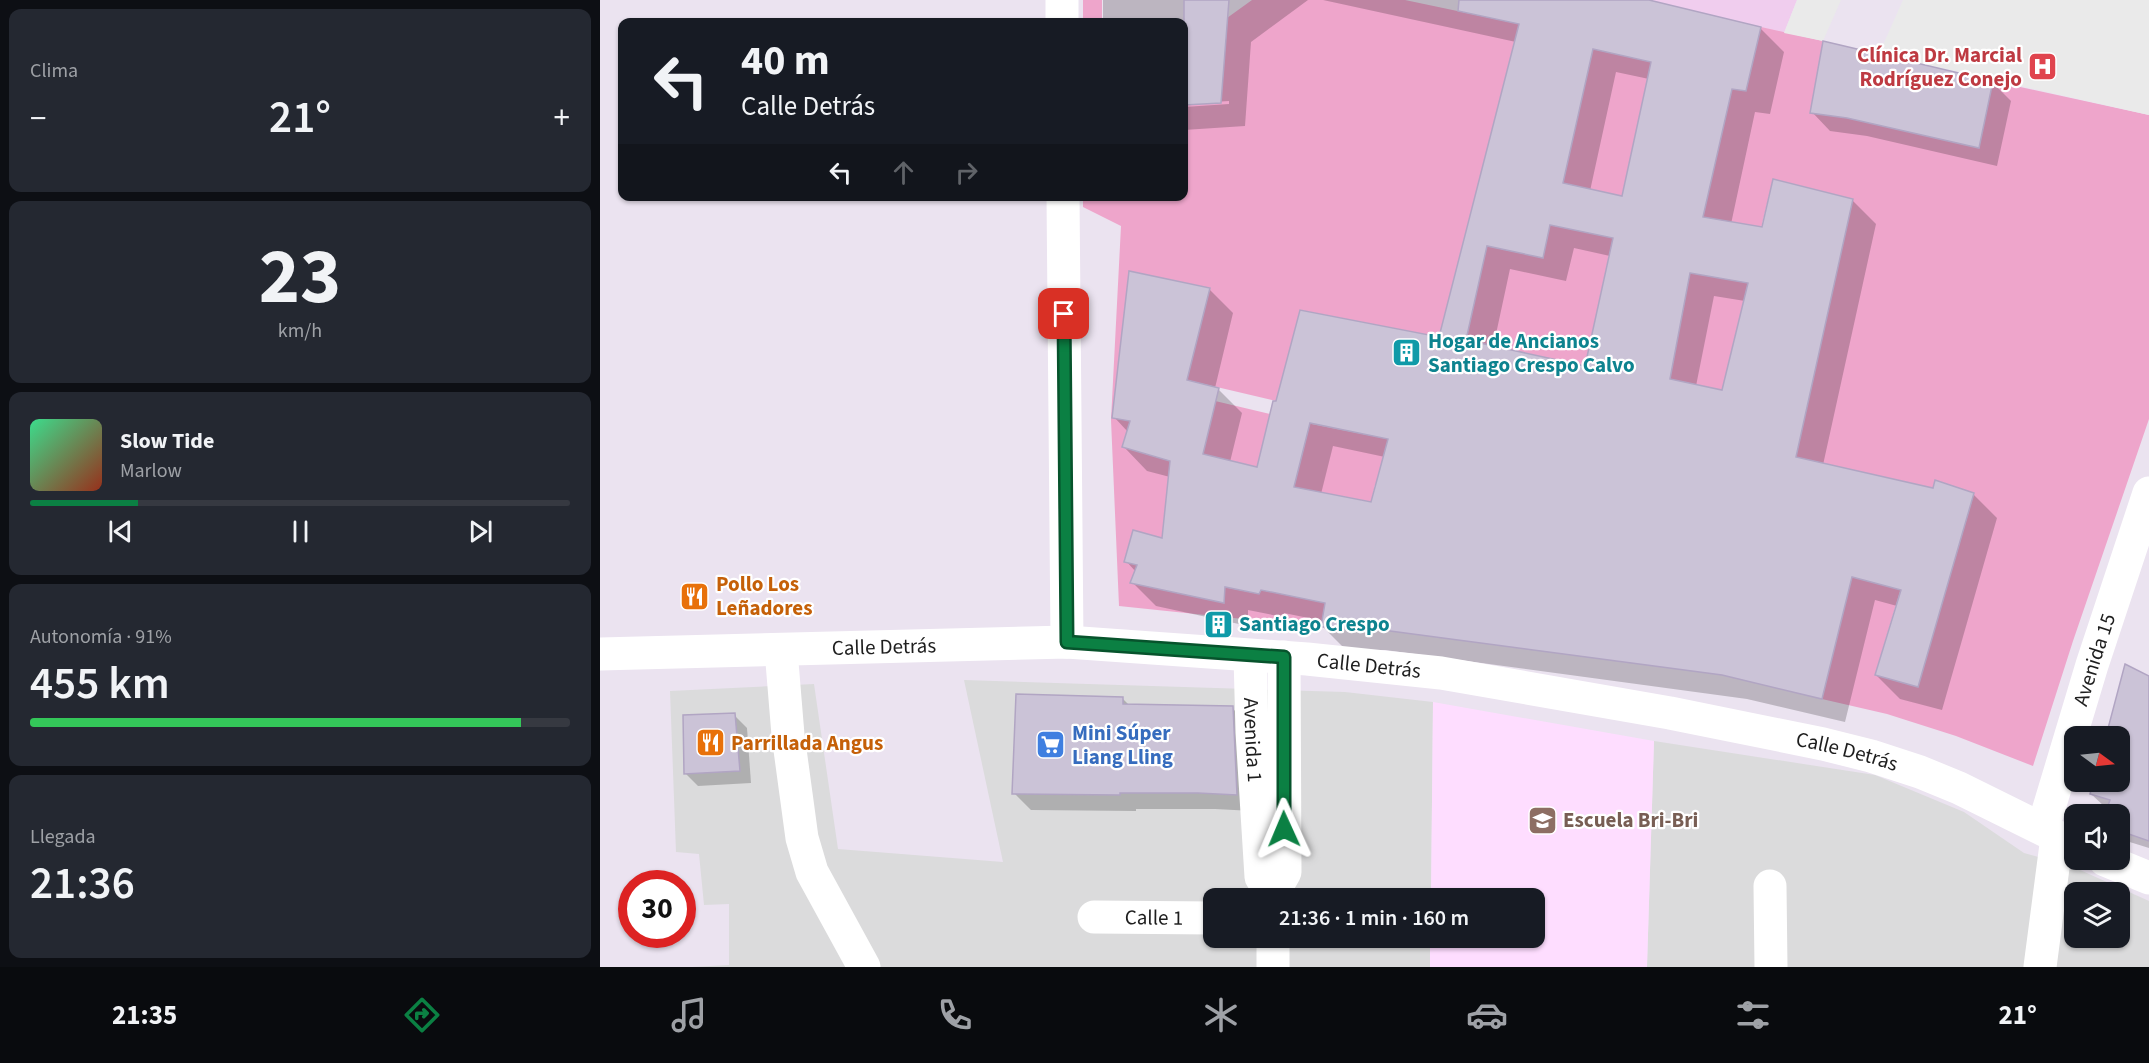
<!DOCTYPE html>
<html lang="es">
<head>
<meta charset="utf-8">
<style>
  :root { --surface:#171b24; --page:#242831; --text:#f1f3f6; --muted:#9ea1a6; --line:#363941; --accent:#0b8043 }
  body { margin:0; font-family:"Source Sans 3",sans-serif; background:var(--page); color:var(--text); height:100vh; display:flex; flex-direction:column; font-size:22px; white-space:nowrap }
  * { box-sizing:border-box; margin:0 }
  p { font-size:20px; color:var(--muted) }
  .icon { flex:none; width:33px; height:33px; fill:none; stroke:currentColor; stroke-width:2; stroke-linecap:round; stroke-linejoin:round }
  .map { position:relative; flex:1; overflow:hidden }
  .drawer { display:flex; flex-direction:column; gap:9px; padding:9px; background:#0d0f14; width:600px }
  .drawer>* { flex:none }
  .guide { position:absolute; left:18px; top:18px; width:570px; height:183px; border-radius:12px; box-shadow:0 2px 4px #0004; background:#171b24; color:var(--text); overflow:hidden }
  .needle { width:39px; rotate:105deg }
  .buttons { position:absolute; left:1464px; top:726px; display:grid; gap:12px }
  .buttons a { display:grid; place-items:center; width:66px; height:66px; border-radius:12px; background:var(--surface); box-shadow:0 2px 4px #0004; font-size:30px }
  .speed { position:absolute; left:18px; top:870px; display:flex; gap:12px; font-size:30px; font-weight:700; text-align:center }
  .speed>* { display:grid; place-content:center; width:78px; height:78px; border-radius:50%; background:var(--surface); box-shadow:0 2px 4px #0004; line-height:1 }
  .speed .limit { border:9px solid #d22; background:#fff; color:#111 }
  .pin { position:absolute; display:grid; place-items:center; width:51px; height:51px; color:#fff; margin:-26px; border-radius:12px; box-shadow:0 3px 9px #0006 }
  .me { position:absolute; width:66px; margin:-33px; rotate:359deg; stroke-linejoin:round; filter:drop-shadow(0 0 4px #0008) }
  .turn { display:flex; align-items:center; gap:21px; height:126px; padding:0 24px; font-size:27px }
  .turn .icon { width:78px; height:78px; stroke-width:2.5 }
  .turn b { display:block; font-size:42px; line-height:51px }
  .lanes { display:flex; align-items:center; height:57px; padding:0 24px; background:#0003; justify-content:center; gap:30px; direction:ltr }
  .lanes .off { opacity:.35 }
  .big { font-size:45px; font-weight:600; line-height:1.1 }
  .drawer .widget { flex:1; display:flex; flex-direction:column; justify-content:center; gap:9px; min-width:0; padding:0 21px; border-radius:12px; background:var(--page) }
  .drawer .dial { align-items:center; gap:0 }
  .dial b { font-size:78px; line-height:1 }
  .song { display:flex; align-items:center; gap:18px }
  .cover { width:72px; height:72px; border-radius:9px; background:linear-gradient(135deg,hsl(150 70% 55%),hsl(10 70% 35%)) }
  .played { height:6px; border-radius:3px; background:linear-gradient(90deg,var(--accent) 20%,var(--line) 20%) }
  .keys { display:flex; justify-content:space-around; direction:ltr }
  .heat { display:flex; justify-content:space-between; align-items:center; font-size:33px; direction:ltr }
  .charge { height:9px; border-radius:4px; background:linear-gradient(90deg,#34c759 91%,var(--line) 0) }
  .trip { position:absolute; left:603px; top:888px; width:342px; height:60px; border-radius:12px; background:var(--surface); box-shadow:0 2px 4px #0004; font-weight:600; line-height:60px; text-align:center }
  .tabs { display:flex; height:96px; justify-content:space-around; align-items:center; background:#090b0e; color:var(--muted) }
  .tabs .icon { width:42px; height:42px }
  .tabs .on { color:var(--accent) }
  .tabs b { font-size:27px; color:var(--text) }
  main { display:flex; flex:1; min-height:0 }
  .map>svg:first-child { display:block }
  .residential { fill:#dbdbdc; fill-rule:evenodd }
  .education { fill:#feddff }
  .farmland { fill:#f0cdee }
  .grass { fill:#eea5cb }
  .parking { fill:#eaeaea }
  .shadow { fill:#0003; fill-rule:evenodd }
  .building { fill:#cbc3d7; stroke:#b1a5c3; stroke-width:1.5; fill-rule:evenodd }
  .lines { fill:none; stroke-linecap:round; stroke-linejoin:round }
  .minor { stroke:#fff; stroke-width:33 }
  .route-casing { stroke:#07532c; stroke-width:15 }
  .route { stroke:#0b8043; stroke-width:10 }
  .labels { text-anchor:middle; stroke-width:4.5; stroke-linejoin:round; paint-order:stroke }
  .health-label { font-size:21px; font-weight:bold; fill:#be3a42; stroke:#fff; text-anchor:end }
  .culture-label { font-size:21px; font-weight:bold; fill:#0d838f; stroke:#fff; text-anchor:start }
  .food-label { font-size:21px; font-weight:bold; fill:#c56008; stroke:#fff; text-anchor:start }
  .street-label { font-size:21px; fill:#1e1e1e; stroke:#fff }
  .shop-label { font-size:21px; font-weight:bold; fill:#366cbe; stroke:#fff; text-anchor:start }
  .education-label { font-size:21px; font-weight:bold; fill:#785e54; stroke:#fff; text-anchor:start }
</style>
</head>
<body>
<main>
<section class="drawer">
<div class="widget"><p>Clima</p>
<div class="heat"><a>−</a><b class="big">21°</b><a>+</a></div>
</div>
<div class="widget dial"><b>23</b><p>km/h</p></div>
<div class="widget">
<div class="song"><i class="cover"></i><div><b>Slow Tide</b><p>Marlow</p></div></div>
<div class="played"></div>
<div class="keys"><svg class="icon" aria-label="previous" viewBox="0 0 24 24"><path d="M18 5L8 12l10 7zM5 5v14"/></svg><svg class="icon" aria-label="pause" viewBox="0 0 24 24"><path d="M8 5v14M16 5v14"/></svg><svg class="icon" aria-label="next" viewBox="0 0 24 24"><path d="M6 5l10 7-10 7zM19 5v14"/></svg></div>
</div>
<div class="widget"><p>Autonomía · 91%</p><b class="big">455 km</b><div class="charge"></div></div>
<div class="widget"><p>Llegada</p><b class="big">21:36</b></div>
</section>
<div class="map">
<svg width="1549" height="967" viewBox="0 0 1549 967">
  <rect width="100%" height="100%" fill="#ebe3f0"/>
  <g class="residential">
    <polygon points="364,680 745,692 833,702 831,898 614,898 614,938 830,938 830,967 92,967 129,965 129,904 104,905 99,854 76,852 70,691 214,684 238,849 403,862"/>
    <path d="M1054,741l221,34 89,37 60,41 45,12 80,36v66h-502zM1474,892h46v46h-46z"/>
  </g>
  <polygon class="education" points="833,702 1054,741 1047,967 830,967 830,938 934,938 934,898 831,898"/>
  <polygon class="farmland" points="1049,0 1197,0 1184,33"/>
  <g class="grass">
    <rect x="483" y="0" width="19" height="22"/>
    <polygon points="652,0 805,0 919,24 839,337 700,310 676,401 587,380 610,288 529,271 530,421 522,447 570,461 562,538 533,531 524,561 582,579 659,594 661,590 725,603 721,627 519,606 511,420 521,226 483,207 483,197 584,196 584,105 621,102 627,18"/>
    <polygon points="1161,27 1223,41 1210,113 1243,82 1379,148 1393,81 1549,115 1549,419 1473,641 1433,766 1356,736 1287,714 1222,699 1243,613 1200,563 1272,582 1292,506 1323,514 1275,675 1318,687 1374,494 1335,481 1333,488 1196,457 1253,199 1173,179 1122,390 1070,379 1090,273 1113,277 1103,217 1132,89 1146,91"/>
    <polygon points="993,49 1051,62 985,366 866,340 887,246 942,258 950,225 998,235 963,183"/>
    <polygon points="573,391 670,414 657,467 603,454"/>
    <polygon points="696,421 803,442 775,485 771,502 694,487"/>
  </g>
  <g class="parking">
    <polygon points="1197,0 1241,0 1223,41 1184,33"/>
    <polygon points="1303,0 1549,0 1549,115 1279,54"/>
  </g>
  <g class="shadow">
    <polygon points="503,0 708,0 651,42 645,126 584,130 584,107 629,104 629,101 584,104 584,22 503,22"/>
    <path d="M723,0h320l117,28 24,24 -14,62 -15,-2 -24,112 32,5 89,-29 24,24 -53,241 111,24 2,-7 38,13 23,23 -55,192 -42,-11 -24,-24 21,-69 -22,-6 -30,122 -98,-23 -362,-49h-39l-24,-24 1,-5 -39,-8 -1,4 -35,-7v16l-92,-20 -24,-24 4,-10 -10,-11 37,-21 7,-63 -23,-6 -23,-24 4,-15 -14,-15 95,-128 24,24 -18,75 3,1 24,24 -12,49 28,7 16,-66 167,-64 75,-297zM1016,72l33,7 -26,119 -33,-7zM974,248l36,8 -24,112 -93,-20 17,-79 56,12zM1114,296l31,5 -21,91 -28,-6zM733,446l52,11 -13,47 -51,-10z"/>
    <polygon points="1392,82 1411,101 1397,166 1267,136 1230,131 1212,112"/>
    <polygon points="1526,666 1549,680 1549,848 1520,839 1520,814 1506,814 1509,808 1504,806 1491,794 1495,782 1520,782 1520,736 1507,736"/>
    <polygon points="522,698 530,706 632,708 649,724 653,811 615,809 536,809 536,811 431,810 414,793"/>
    <polygon points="134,715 147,728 151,783 98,786 86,774"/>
  </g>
  <g class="building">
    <polygon points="584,0 629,0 621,103 584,105"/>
    <path d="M859,0h190l112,27 -15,64 -14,-2 -29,128 59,10 11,-48 80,20 -57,258 137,31 2,-8 39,13 -56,194 -43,-12 26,-85 -49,-13 -30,122 -100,-24 -362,-48h-39l4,-24 -64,-13 -2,4 -34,-7 -1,16 -94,-20 7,-18 -13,-3 9,-32 29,8 8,-77 -48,-14 8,-26 -18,-3 17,-147 81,17 -23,92 32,8 -16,66 54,13 16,-66h3l24,-91 139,27 80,-313 -61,-13zM993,49l58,13 -29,134 -59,-13zM950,225l63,13 -28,128 -119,-26 21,-94 56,12zM1090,273l58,10 -26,107 -52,-11zM710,423l78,16 -17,63 -77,-15z"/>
    <polygon points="1223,41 1393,81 1379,148 1247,118 1210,113"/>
    <polygon points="1525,664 1549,676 1549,841 1520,831 1520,814 1505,814 1510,800 1490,794 1493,782 1520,782 1520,736 1506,736"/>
    <polygon points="416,694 523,697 523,704 633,706 637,795 598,793 520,793 520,795 412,794"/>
    <polygon points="135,713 140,771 84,774 83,715"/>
  </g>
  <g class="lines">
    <g class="minor">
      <polyline points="462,0 462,22"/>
      <polyline points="463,196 467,642"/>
      <polyline points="181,650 188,735 202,838 212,872 264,967"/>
      <path id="s1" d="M0,654l467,-12 240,17 134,14 229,40 153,31 48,12 49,16 39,16 115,57"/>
      <path id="s2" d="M650,656l2,76 9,145 12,16"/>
      <path id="s3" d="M1443,828l49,-163 57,-172"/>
      <polyline points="1505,860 1549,878"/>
      <polyline points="1170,886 1171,967"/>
      <polyline points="673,898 673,893 685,872 684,657"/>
      <path id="s4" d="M494,917l120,1"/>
      <polyline points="673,938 673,967"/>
      <polyline points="1440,967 1457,837"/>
    </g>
  </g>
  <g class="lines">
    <defs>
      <polyline id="route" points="464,314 467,642 684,657 684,829"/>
    </defs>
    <use href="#route" class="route-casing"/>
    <use href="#route" class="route"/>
  </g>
  <defs>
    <symbol id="hospital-square" viewBox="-11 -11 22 22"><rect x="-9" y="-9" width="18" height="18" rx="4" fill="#e0444e" stroke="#fff"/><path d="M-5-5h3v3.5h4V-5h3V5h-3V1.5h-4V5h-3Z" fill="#fff"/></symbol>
    <symbol id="building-square" viewBox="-11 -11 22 22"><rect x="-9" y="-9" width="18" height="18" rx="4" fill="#0f9aa8" stroke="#fff"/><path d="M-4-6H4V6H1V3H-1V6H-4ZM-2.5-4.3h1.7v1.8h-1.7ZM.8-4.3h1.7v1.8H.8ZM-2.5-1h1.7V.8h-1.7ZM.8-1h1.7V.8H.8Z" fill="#fff"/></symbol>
    <symbol id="restaurant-square" viewBox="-11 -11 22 22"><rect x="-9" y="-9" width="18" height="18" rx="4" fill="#e8710a" stroke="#fff"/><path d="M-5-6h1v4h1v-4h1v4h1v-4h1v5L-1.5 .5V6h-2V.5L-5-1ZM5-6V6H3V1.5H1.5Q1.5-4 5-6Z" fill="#fff"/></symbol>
    <symbol id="supermarket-square" viewBox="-11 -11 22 22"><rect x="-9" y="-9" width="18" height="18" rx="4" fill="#3f7fe0" stroke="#fff"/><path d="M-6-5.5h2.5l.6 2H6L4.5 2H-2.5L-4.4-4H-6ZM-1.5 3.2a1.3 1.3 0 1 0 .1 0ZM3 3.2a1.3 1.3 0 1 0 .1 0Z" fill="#fff"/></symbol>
    <symbol id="school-square" viewBox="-11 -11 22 22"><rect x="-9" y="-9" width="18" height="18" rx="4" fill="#8d6e63" stroke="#fff"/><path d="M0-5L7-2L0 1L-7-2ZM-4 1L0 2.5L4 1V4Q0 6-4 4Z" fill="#fff"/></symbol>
  </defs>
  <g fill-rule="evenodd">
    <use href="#hospital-square" x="1426" y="50" width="33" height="33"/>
    <use href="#building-square" x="790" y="336" width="33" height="33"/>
    <use href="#restaurant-square" x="78" y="580" width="33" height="33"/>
    <use href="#building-square" x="602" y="608" width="33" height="33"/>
    <use href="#restaurant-square" x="94" y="726" width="33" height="33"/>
    <use href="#supermarket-square" x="434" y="728" width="33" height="33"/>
    <use href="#school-square" x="926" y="804" width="33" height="33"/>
  </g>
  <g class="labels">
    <g class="health-label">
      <text x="1422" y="62">Clínica Dr. Marcial<tspan x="1422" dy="24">Rodríguez Conejo</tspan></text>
    </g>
    <g class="culture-label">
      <text x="828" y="348">Hogar de Ancianos<tspan x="828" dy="24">Santiago Crespo Calvo</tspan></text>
      <text x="639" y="631">Santiago Crespo</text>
    </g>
    <g class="food-label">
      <text x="116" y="591">Pollo Los<tspan x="116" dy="24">Leñadores</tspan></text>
      <text x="131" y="750">Parrillada Angus</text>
    </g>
    <g class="street-label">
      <text dy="7" stroke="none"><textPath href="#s1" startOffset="284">Calle Detrás</textPath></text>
      <text dy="7" stroke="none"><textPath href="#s3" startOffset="176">Avenida 15</textPath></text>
      <text dy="7" stroke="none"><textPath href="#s1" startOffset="770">Calle Detrás</textPath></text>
      <text dy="7" stroke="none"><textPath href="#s2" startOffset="84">Avenida 1</textPath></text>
      <text dy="7" stroke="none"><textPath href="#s1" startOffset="1256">Calle Detrás</textPath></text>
      <text dy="7" stroke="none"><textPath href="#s4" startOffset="60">Calle 1</textPath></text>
    </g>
    <g class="shop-label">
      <text x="472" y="740">Mini Súper<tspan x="472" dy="24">Liang Lling</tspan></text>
    </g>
    <g class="education-label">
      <text x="963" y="827">Escuela Bri-Bri</text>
    </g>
  </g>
</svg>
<div class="buttons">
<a><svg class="needle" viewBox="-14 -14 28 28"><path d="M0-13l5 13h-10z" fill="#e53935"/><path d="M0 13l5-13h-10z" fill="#9ea1a6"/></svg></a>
<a><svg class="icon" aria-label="sound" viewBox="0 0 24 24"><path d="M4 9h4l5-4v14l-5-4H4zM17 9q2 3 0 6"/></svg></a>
<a><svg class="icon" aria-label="layers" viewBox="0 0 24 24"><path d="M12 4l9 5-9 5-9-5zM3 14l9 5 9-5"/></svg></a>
</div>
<div class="speed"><div class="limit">30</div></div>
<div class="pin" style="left:464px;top:314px;background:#d93025"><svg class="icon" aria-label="arrive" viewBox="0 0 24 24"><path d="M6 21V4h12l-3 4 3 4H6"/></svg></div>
<svg class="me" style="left:684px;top:829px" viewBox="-20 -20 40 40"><path d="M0-17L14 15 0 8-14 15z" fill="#0b8043" stroke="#fff" stroke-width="4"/></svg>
<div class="trip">21:36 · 1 min · 160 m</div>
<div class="guide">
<div class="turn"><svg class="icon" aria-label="left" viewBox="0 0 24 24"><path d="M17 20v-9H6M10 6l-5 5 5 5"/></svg><div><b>40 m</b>Calle Detrás</div></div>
<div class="lanes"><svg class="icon" aria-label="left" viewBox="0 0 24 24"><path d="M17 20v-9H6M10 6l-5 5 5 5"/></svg><svg class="icon off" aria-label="ahead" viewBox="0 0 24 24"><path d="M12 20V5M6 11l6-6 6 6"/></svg><svg class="icon off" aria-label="right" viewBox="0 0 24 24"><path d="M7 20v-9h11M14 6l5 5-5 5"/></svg></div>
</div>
</div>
</main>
<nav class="tabs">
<b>21:35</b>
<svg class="icon on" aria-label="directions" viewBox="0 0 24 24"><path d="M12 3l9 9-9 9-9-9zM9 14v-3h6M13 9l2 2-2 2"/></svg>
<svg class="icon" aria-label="music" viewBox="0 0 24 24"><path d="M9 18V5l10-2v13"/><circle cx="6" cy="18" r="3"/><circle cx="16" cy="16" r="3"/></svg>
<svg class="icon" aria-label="phone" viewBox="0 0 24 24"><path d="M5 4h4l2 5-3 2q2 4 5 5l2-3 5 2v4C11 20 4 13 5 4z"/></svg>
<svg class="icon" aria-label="climate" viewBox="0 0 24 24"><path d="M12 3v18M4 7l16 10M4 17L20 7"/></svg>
<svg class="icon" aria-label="car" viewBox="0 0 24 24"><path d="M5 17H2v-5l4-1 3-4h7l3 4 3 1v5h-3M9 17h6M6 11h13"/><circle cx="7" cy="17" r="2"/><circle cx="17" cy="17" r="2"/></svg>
<svg class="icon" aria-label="filters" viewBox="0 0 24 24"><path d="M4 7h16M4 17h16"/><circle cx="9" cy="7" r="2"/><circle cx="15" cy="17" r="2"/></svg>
<b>21°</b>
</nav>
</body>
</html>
